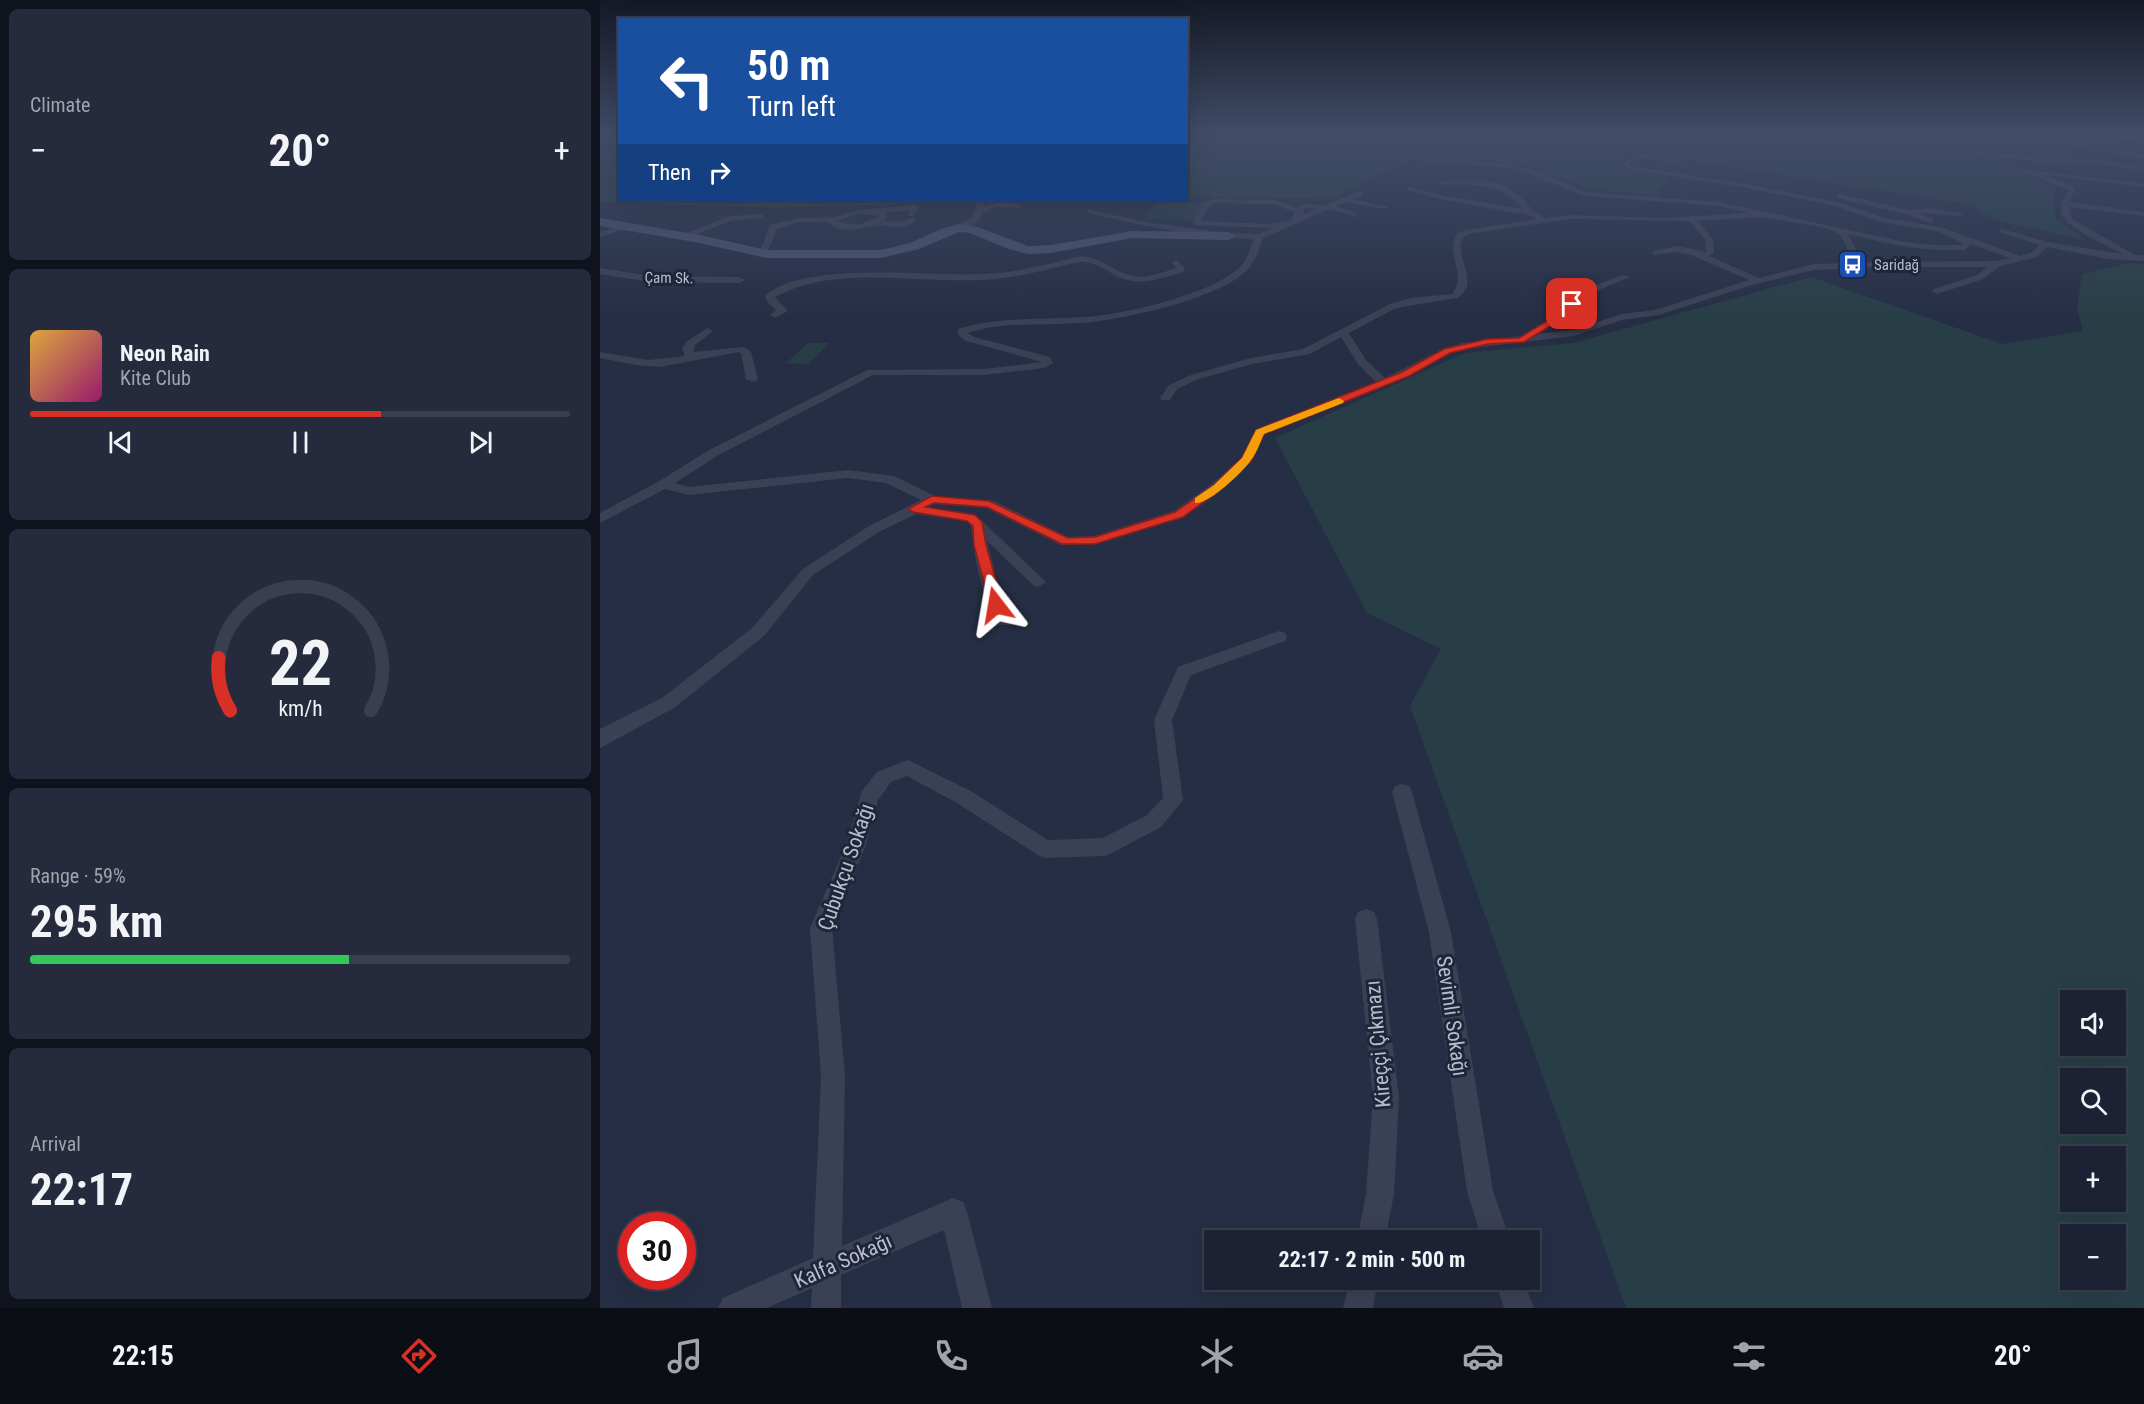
<!DOCTYPE html>
<html lang="en">
<head>
<meta charset="utf-8">
<style>
  :root { --surface:#1c2234; --page:#252a3c; --text:#f1f3f6; --muted:#a0a4ac; --line:#3a3f4f; --accent:#d93025 }
  body { margin:0; font-family:"Roboto Condensed",sans-serif; background:var(--page); color:var(--text); height:100vh; display:flex; flex-direction:column; font-size:22px; white-space:nowrap }
  * { box-sizing:border-box; margin:0 }
  p { font-size:20px; color:var(--muted) }
  .icon { flex:none; width:33px; height:33px; fill:none; stroke:currentColor; stroke-width:2; stroke-linecap:round; stroke-linejoin:round }
  .map { position:relative; flex:1; overflow:hidden }
  .side { display:flex; flex-direction:column; gap:9px; padding:9px; background:#0f131d; width:600px }
  .side>* { flex:none }
  .hud { position:absolute; left:18px; top:18px; width:570px; height:183px; border-radius:0px; box-shadow:0 6px 24px #0002,0 0 0 2px var(--line); background:#1a4fa0; color:#fff; overflow:hidden }
  .tools { position:absolute; left:1460px; top:990px; display:grid; gap:12px }
  .tools a { display:grid; place-items:center; width:66px; height:66px; border-radius:0px; background:var(--surface); box-shadow:0 6px 24px #0002,0 0 0 2px var(--line); font-size:30px }
  .speed { position:absolute; left:18px; top:1212px; display:flex; gap:12px; font-size:30px; font-weight:700; text-align:center }
  .speed>* { display:grid; place-content:center; width:78px; height:78px; border-radius:50%; background:var(--surface); box-shadow:0 6px 24px #0002,0 0 0 2px var(--line); line-height:1 }
  .speed .limit { border:9px solid #d22; background:#fff; color:#111 }
  .pin { position:absolute; display:grid; place-items:center; width:51px; height:51px; color:#fff; margin:-26px; border-radius:12px; box-shadow:0 3px 9px #0006 }
  .me { position:absolute; width:66px; margin:-33px; rotate:346deg; stroke-linejoin:round; filter:drop-shadow(0 0 4px #0008) }
  .turn { display:flex; align-items:center; gap:21px; height:126px; padding:0 30px; font-size:27px }
  .turn .icon { width:78px; height:78px; stroke-width:2.5 }
  .turn b { display:block; font-size:42px; line-height:51px }
  .then { display:flex; align-items:center; height:57px; padding:0 30px; background:#0003; gap:12px; font-size:22px }
  .big { font-size:45px; font-weight:700; line-height:1.1 }
  .side .card { flex:1; display:flex; flex-direction:column; justify-content:center; gap:9px; min-width:0; padding:0 21px; border-radius:9px; background:var(--page) }
  .side .dial { align-items:center; gap:0 }
  .dial svg { height:156px; overflow:visible; fill:none; stroke:var(--line); stroke-width:7; stroke-linecap:round; text-anchor:middle }
  .dial text { fill:var(--text); stroke:none }
  .song { display:flex; align-items:center; gap:18px }
  .cover { width:72px; height:72px; border-radius:9px; background:linear-gradient(135deg,hsl(40 70% 55%),hsl(320 70% 35%)) }
  .played { height:6px; border-radius:3px; background:linear-gradient(90deg,var(--accent) 65%,var(--line) 65%) }
  .keys { display:flex; justify-content:space-around; direction:ltr }
  .heat { display:flex; justify-content:space-between; align-items:center; font-size:33px; direction:ltr }
  .charge { height:9px; border-radius:4px; background:linear-gradient(90deg,#34c759 59%,var(--line) 0) }
  .trip { position:absolute; left:604px; top:1230px; width:336px; height:60px; border-radius:0px; background:var(--surface); box-shadow:0 6px 24px #0002,0 0 0 2px var(--line); font-weight:700; line-height:60px; text-align:center }
  .dock { display:flex; height:96px; justify-content:space-around; align-items:center; background:#0b0e15; color:var(--muted) }
  .dock .icon { width:42px; height:42px }
  .dock .current { color:var(--accent) }
  .dock b { font-size:27px; color:var(--text) }
  main { display:flex; flex:1; min-height:0 }
  .map>svg:first-child { display:block }
  .green { fill:#283e46; fill-rule:evenodd }
  .lines { fill:none; stroke-linecap:round; stroke-linejoin:round }
  .street { fill:#3b4154; fill-rule:evenodd }
  .secondary { fill:#484f68; fill-rule:evenodd }
  .primary { fill:#596074; fill-rule:evenodd }
  .route { fill:#d93025; stroke:#8d1f18; stroke-width:1.5 }
  .slow { fill:#f59e0b }
  .labels { text-anchor:middle; stroke-width:6; stroke-linejoin:round; paint-order:stroke }
  .far-poi-label { font-size:15px; fill:#b8bdce; stroke:#1f263a; text-anchor:start }
  .far-street-label { font-size:15px; fill:#b8bdce; stroke:#1f263a }
  .near-street-label { font-size:21px; fill:#b8bdce; stroke:#1f263a }
</style>
</head>
<body>
<main>
<section class="side">
<div class="card"><p>Climate</p>
<div class="heat"><a>−</a><b class="big">20°</b><a>+</a></div>
</div>
<div class="card">
<div class="song"><i class="cover"></i><div><b>Neon Rain</b><p>Kite Club</p></div></div>
<div class="played"></div>
<div class="keys"><svg class="icon" aria-label="previous" viewBox="0 0 24 24"><path d="M18 5L8 12l10 7zM5 5v14"/></svg><svg class="icon" aria-label="pause" viewBox="0 0 24 24"><path d="M8 5v14M16 5v14"/></svg><svg class="icon" aria-label="next" viewBox="0 0 24 24"><path d="M6 5l10 7-10 7zM19 5v14"/></svg></div>
</div>
<div class="card dial"><svg viewBox="0 0 100 80">
<path d="M14 69A42 42 0 1 1 86 69"/>
<path d="M14 69A42 42 0 0 1 8 42" stroke="#d93025"/>
<text x="50" y="56" font-size="32" font-weight="700">22</text>
<text x="50" y="72" font-size="11">km/h</text>
</svg></div>
<div class="card"><p>Range · 59%</p><b class="big">295 km</b><div class="charge"></div></div>
<div class="card"><p>Arrival</p><b class="big">22:17</b></div>
</section>
<div class="map">
<svg width="1544" height="1308" viewBox="0 0 1544 1308">
  <rect width="100%" height="100%" fill="#262e45"/>
  <g class="green">
    <polygon points="0,135 19,135 20,200 421,200 176,208 0,202"/>
    <polygon points="587,135 1195,135 1390,154 1454,189 1455,218 1486,240 1392,219 1372,205 1025,150 1014,168 1070,177 1057,196 990,189 926,165 820,154 732,199 587,197"/>
    <polygon points="556,202 605,203 596,219 545,219"/>
    <path d="M1530,263l14,1v1044h-518l-216,-602 31,-57 -74,-36 -92,-175 190,-85 108,-10 238,-66 191,67 81,-13 -6,-23 5,-34zM1470,1000h45v46h-45zM1470,1078h45v46h-45zM1470,1156h45v46h-45zM1470,1234h45v46h-45z"/>
    <polygon points="208,343 229,343 209,364 186,363"/>
  </g>
  <g class="lines">
    <g class="street">
      <polygon points="1191,135 1211,135 1435,157 1496,159 1544,167 1544,171 1496,163 1435,161"/>
      <polygon points="1443,136 1544,155 1544,159 1441,139"/>
      <path d="M1036,153l48,9 -3,2 -44,-7 -8,6 3,3 115,18 90,18 48,16 56,9 79,29 11,-3 8,-8 -39,-13v-4l47,14 76,12c-14,-8 -60,-27 -62,-42 -1,-8 4,-15 8,-22l-50,-19v-2l124,14v4l-103,-13 36,13 -6,15 74,10v4l-75,-9 3,12 63,36h9v6l-36,-2 -61,-12 -10,10 -37,9 -17,13 -46,15 -5,-3 2,-2 43,-14 11,-8h-104l-70,3 -62,15 -93,30 -37,5 -48,16 -110,13 -13,4 -41,23 -145,58 -14,28 -29,28 -38,27 -89,27 -34,1 -75,-37 -52,-4 -6,3 48,8 70,67 -8,5 -5,-2 -46,-44 11,45 14,35 -2,4h-12c-17,-29 -23,-66 -27,-99l-4,-5 -51,-7 -37,18 -66,43 -49,61 -90,72 -74,40v-19l62,-31 90,-70 51,-59 66,-43 52,-26 -35,-17 -38,-5 -159,17 -24,-6 -65,34v-10l61,-33 48,-30 158,-80 117,-1 58,-7 -76,-21 -8,-6v-6c46,-14 91,-8 138,-13 37,-4 116,-23 143,-48 8,-7 11,-19 15,-29 -56,-2 -111,-13 -166,-26v-4l62,14 79,10 29,1 15,-6 -77,-3 -4,-2 11,-21 11,-3 61,1 22,8 5,-4 24,1 33,-14h3v4l-10,4 37,8 -4,2 -40,-7 -9,4 20,7v4l-27,-8 -66,29c-4,12 -8,24 -17,33 -28,28 -124,49 -165,52 -38,3 -76,-2 -113,10l6,4 76,20 3,6 -8,5 -61,7h-111l-156,81 -42,27 14,4 159,-17 46,6 41,20 59,5 74,36 26,-1 80,-25 38,-27 30,-27 14,-28 120,-47 -18,-18 -17,-27 -31,17 -58,10 -53,15 -22,10 -7,11h-8l-2,-2 9,-13 22,-10 60,-17 52,-9 87,-45 21,-6 41,-4c15,-18 -6,-40 4,-60l10,-4 71,-11 -9,-4 -84,-15 -37,-10v-4l38,10 78,13c-21,-28 -49,-24 -81,-24l-4,-2 4,-2 38,-1 24,5 19,14 10,12 12,7 25,-3 93,3 85,-5 -28,-7 -136,-10 -49,-20 -25,-8 -133,-11 2,-3 131,10 31,8 44,20 135,10 180,39 33,4h29l1,-2 -27,-12 -55,-9 -46,-16 -88,-18 -119,-19 -6,-6zM615,203l59,1 21,9 -5,7 -22,4 -67,-3 8,-15zM705,208l11,1 -13,6zM1164,217c16,4 56,8 69,14 13,6 16,20 16,32l-35,1 -55,14 -50,-22 5,-3 -1,-14 -16,-18zM970,219l119,2 16,18 1,13 -29,-6 -24,5v4l24,-3 14,3 58,25 -94,30 -34,4 -48,16 -37,4 34,-20 17,-19 43,-18 -8,-2 -41,16 -17,19 -43,26 -58,7 -20,6 -58,29 -19,-18 -17,-27 47,-25 62,-10c4,-4 8,-7 9,-12 4,-16 -17,-42 1,-52zM1248,234c39,10 77,18 117,16l6,-6 39,14 -13,3 -139,1 -1,-10z"/>
      <polygon points="1240,194 1309,210 1330,208 1364,214 1360,216 1317,213 1333,219 1333,223 1330,223 1305,214 1237,198 1237,194"/>
      <path d="M378,202h6v5c11,-5 27,-6 38,-1l-4,2 -23,-1 -13,7c-3,9 -15,16 -24,15v-4l14,-7z"/>
      <path d="M315,205l4,2 -5,9h-6l1,-6 -24,3 3,3 -5,5 20,1 6,-4h6v4c-12,8 -23,3 -37,4 -16,0 -36,11 -49,-4h-30l-22,7 -11,27 -7,-2 11,-29 29,-7 36,-1 24,-7zM259,214l20,2 -20,9 -21,-3 6,-4z"/>
      <polygon points="160,214 163,214 163,218 133,220 87,238 80,236 129,216"/>
      <polygon points="25,224 29,226 28,228 0,237 0,232"/>
      <path d="M481,256c22,2 34,17 53,20 14,3 29,-4 42,-8l-4,-5 4,-3 9,8 -2,4c-24,7 -46,16 -70,2 -9,-5 -18,-12 -29,-12 -10,0 -21,4 -31,6 -19,5 -38,9 -58,11 -70,7 -157,-17 -220,18l13,14 -13,7 -5,-3 6,-5 -8,-7 -3,-7c39,-36 164,-19 217,-22 33,-1 66,-10 99,-18z"/>
      <polygon points="0,268 51,276 139,277 144,280 139,283 51,282 0,274"/>
      <polygon points="108,328 113,331 95,345 93,352 144,347 151,352 158,379 156,381 152,382 146,379 141,354 139,352 60,367 36,365 0,358 0,352 48,360 80,357 85,355 82,349 87,341"/>
      <polygon points="679,631 685,633 687,637 685,641 591,675 572,720 583,800 561,827 512,853 505,856 445,858 438,855 357,803 307,776 291,782 278,800 266,845 232,928 245,1076 242,1246 353,1198 363,1202 367,1212 392,1308 362,1308 344,1230 241,1275 241,1308 211,1308 212,1288 167,1308 118,1308 123,1298 213,1258 221,1076 210,928 246,845 262,791 277,772 308,760 371,791 448,840 503,838 547,815 563,798 554,720 578,667"/>
      <polygon points="802,784 809,786 812,792 851,932 893,1191 910,1240 882,1240 867,1191 829,932 792,792 795,786"/>
      <polygon points="766,909 774,912 777,919 799,1097 794,1194 785,1240 757,1240 766,1194 773,1097 755,919 758,912"/>
      <polygon points="750,1280 778,1280 773,1308 743,1308"/>
      <polygon points="895,1280 923,1280 934,1308 904,1308"/>
    </g>
    <polygon class="secondary" points="0,218 100,235 166,250 281,250 310,243 341,229 359,224 378,227 428,246 451,245 532,231 629,232 635,236 629,240 532,238 451,253 428,254 406,248 370,233 359,232 319,249 281,258 166,258 100,243 0,226"/>
    <polygon class="primary" points="1514,135 1544,137 1544,143 1515,137"/>
  </g>
  <linearGradient id="sky" x2="0" y2="1"><stop stop-color="#151926"/><stop offset="0.42" stop-color="#414c68"/><stop offset="1" stop-color="#414c68" stop-opacity="0"/></linearGradient>
  <rect width="1544" height="318" fill="url(#sky)"/>
  <polygon class="route" points="970,303 976,304 970,314 924,342 888,344 850,353 809,376 664,434 651,461 621,489 583,517 495,544 462,544 387,507 334,503 325,507 375,515 382,522 386,545 403,605 401,608 392,608 390,605 374,545 373,526 367,521 313,512 308,509 332,496 389,501 468,538 495,537 575,512 614,485 642,458 656,430 802,372 844,349 888,339 919,338 964,311"/>
  <path class="slow" d="M739,398l5,3 -1,2 -79,31c-4,8 -7,19 -13,26 -8,12 -43,45 -56,43v-5l19,-13 28,-27 14,-28z"/>
  <defs>
    <symbol id="bus-square" viewBox="-11 -11 22 22"><rect x="-9" y="-9" width="18" height="18" rx="4" fill="#1a4fb4" stroke="#1f263a"/><path d="M-5-6H5V4H4V6H2V4H-2V6H-4V4H-5ZM-3.5-4V0h7V-4ZM-3.5 1.2v1.5H-2V1.2ZM2 1.2v1.5H3.5V1.2Z" fill="#fff"/></symbol>
  </defs>
  <g fill-rule="evenodd">
    <use href="#bus-square" x="1236" y="248" width="33" height="33"/>
  </g>
  <g class="labels">
    <g class="far-poi-label">
      <text x="1274" y="270">Saridağ</text>
    </g>
    <g class="far-street-label">
      <text transform="translate(69 278) rotate(1)" y="5">Çam Sk.</text>
    </g>
    <g class="near-street-label">
      <text transform="translate(246 867) rotate(-71)" y="7">Çubukçu Sokağı</text>
      <text transform="translate(852 1016) rotate(82)" y="7">Sevimli Sokağı</text>
      <text transform="translate(778 1044) rotate(-95)" y="7">Kireççi Çıkmazı</text>
      <text transform="translate(243 1261) rotate(-24)" y="7">Kalfa Sokağı</text>
    </g>
  </g>
</svg>
<div class="tools">
<a><svg class="icon" aria-label="sound" viewBox="0 0 24 24"><path d="M4 9h4l5-4v14l-5-4H4zM17 9q2 3 0 6"/></svg></a>
<a><svg class="icon" aria-label="search" viewBox="0 0 24 24"><circle cx="10" cy="10" r="6"/><path d="M15 15l6 6"/></svg></a>
<a>+</a>
<a>−</a>
</div>
<div class="speed"><div class="limit">30</div></div>
<div class="pin" style="left:972px;top:304px;background:#d93025"><svg class="icon" aria-label="arrive" viewBox="0 0 24 24"><path d="M6 21V4h12l-3 4 3 4H6"/></svg></div>
<svg class="me" style="left:396px;top:605px" viewBox="-20 -20 40 40"><path d="M0-17L14 15 0 8-14 15z" fill="#d93025" stroke="#fff" stroke-width="4"/></svg>
<div class="trip">22:17 · 2 min · 500 m</div>
<div class="hud">
<div class="turn"><svg class="icon" aria-label="left" viewBox="0 0 24 24"><path d="M17 20v-9H6M10 6l-5 5 5 5"/></svg><div><b>50 m</b>Turn left</div></div>
<div class="then">Then<svg class="icon" aria-label="right" viewBox="0 0 24 24"><path d="M7 20v-9h11M14 6l5 5-5 5"/></svg></div>
</div>
</div>
</main>
<nav class="dock">
<b>22:15</b>
<svg class="icon current" aria-label="directions" viewBox="0 0 24 24"><path d="M12 3l9 9-9 9-9-9zM9 14v-3h6M13 9l2 2-2 2"/></svg>
<svg class="icon" aria-label="music" viewBox="0 0 24 24"><path d="M9 18V5l10-2v13"/><circle cx="6" cy="18" r="3"/><circle cx="16" cy="16" r="3"/></svg>
<svg class="icon" aria-label="phone" viewBox="0 0 24 24"><path d="M5 4h4l2 5-3 2q2 4 5 5l2-3 5 2v4C11 20 4 13 5 4z"/></svg>
<svg class="icon" aria-label="climate" viewBox="0 0 24 24"><path d="M12 3v18M4 7l16 10M4 17L20 7"/></svg>
<svg class="icon" aria-label="car" viewBox="0 0 24 24"><path d="M5 17H2v-5l4-1 3-4h7l3 4 3 1v5h-3M9 17h6M6 11h13"/><circle cx="7" cy="17" r="2"/><circle cx="17" cy="17" r="2"/></svg>
<svg class="icon" aria-label="filters" viewBox="0 0 24 24"><path d="M4 7h16M4 17h16"/><circle cx="9" cy="7" r="2"/><circle cx="15" cy="17" r="2"/></svg>
<b>20°</b>
</nav>
</body>
</html>
